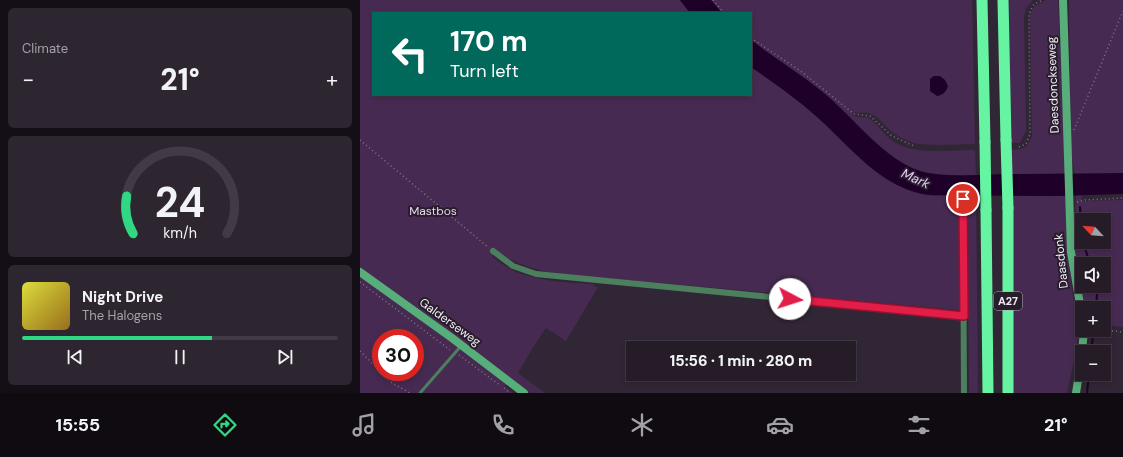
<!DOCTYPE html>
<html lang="en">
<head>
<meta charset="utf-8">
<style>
  :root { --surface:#251c28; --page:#2d2530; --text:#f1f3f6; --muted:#a3a1a8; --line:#423a45; --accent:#30d883 }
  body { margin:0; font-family:"DM Sans",sans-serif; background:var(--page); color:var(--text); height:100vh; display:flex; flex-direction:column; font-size:15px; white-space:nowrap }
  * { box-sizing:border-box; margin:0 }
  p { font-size:13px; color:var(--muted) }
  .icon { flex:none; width:22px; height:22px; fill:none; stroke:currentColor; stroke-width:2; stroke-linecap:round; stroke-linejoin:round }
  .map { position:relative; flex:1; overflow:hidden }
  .drawer { display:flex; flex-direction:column; gap:8px; padding:8px; background:#140f16; width:360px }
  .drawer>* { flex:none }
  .hud { position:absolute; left:12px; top:12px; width:380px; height:84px; border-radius:0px; box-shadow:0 2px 6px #0003,0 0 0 1px var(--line); background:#00695c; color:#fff; overflow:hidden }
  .needle { width:26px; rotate:296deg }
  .fabs { position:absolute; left:715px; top:213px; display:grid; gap:8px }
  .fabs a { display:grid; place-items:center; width:36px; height:36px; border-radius:0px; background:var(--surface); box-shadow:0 2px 6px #0003,0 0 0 1px var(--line); font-size:20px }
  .speed { position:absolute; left:12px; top:329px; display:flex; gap:8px; font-size:20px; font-weight:700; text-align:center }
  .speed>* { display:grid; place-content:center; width:52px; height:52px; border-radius:50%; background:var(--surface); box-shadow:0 2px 6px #0003,0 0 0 1px var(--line); line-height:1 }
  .speed .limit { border:6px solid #d22; background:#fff; color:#111 }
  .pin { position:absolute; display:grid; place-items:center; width:34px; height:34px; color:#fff; margin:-17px; border:2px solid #fff; border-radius:50%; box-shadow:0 1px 4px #0007 }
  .me { position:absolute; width:44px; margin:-22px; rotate:95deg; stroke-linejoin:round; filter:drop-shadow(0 0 3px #0008) }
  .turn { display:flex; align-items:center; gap:14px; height:84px; padding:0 12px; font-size:18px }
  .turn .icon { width:52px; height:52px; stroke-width:2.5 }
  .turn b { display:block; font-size:28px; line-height:34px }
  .big { font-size:30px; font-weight:800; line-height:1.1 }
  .drawer .widget { flex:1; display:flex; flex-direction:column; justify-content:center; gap:6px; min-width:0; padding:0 14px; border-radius:6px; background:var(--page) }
  .drawer .dial { align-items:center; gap:0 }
  .dial svg { height:104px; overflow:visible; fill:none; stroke:var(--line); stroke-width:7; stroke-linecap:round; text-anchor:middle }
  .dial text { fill:var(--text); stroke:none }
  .song { display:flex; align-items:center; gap:12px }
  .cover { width:48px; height:48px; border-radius:6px; background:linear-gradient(135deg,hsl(60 70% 55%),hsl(40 70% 35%)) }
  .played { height:4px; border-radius:2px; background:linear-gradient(90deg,var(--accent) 60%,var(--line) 60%) }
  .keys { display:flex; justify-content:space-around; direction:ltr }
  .heat { display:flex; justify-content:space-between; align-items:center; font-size:22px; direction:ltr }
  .trip { position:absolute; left:266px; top:341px; width:230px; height:40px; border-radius:0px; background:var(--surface); box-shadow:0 2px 6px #0003,0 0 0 1px var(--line); font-weight:800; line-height:40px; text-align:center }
  .dock { display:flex; height:64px; justify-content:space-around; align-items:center; background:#0f0b10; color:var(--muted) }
  .dock .icon { width:28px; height:28px }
  .dock .on { color:var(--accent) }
  .dock b { font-size:18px; color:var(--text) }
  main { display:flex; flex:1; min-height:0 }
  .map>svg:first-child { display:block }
  .green { fill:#472a52; fill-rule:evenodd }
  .water { fill:#1e0028 }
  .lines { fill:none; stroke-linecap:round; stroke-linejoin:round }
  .stream { stroke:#1e0028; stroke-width:2 }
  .path { stroke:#817784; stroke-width:1.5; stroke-dasharray:1 3; stroke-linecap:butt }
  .lane { stroke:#4b7f5e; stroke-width:3 }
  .street { stroke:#4b7f5e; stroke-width:6 }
  .secondary { stroke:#58ae7a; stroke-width:8 }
  .highway { stroke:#66f4a2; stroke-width:11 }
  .highway-bridge { stroke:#66f4a2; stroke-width:11 }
  .route-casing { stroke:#92132f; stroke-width:10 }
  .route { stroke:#e11d48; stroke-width:7 }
  .labels { text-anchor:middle; stroke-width:4; stroke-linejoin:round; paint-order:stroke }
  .shield { fill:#271d2b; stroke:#b5adb8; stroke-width:1 }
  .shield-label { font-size:11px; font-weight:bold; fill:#f2ebf5 }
  .street-label { font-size:12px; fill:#f2ebf5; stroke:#271d2b }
  .park-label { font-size:12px; fill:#ead1f4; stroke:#271d2b }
  .water-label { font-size:13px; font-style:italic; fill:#eec8fd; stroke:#271d2b }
</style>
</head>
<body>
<main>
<section class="drawer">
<div class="widget"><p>Climate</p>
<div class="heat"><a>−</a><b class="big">21°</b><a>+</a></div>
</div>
<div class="widget dial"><svg viewBox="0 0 100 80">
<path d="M14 69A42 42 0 1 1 86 69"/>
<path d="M14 69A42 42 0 0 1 9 40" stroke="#30d883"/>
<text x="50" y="56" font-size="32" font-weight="700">24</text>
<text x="50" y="72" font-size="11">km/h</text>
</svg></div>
<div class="widget">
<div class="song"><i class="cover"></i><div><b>Night Drive</b><p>The Halogens</p></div></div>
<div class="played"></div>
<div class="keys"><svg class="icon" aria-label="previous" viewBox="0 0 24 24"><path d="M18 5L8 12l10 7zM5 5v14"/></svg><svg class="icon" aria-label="pause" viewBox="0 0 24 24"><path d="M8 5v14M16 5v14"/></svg><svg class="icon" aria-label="next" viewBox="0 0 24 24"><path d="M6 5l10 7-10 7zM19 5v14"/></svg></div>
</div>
</section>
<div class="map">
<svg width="763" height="393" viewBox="0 0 763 393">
  <rect width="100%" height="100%" fill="#312635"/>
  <g class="green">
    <path d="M0,0h320l10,13h-317v82h378v-28c23,16 46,31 66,50 33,29 63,70 108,78 11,2 23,0 34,0l2,115 -400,-36c-25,-4 -43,-8 -64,-23l-5,6c7,5 15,11 24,15 24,9 51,11 78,12l-1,2 5,1 -32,54 -20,-13 -11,16 -17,29 27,20h-14l-20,-15 -6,8 8,7h-153zM21,338h34v34h-34z"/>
    <path d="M351,0h261l3,144c-15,0 -52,3 -64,-2 -7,-3 -16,-7 -21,-12 -6,-5 -11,-13 -19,-16 -5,-3 -11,0 -17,-2l-2,3c8,4 13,1 17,3 9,6 14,16 22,22 21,16 59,10 84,10l1,25c-18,0 -44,1 -61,-6 -33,-14 -58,-48 -86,-71 -25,-21 -52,-38 -78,-58v-27h-29z"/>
    <polygon points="647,0 673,0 666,8 664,17 666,131 660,143 650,143"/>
    <path d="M686,0h12l7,173 -54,1v-24c13,-1 16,-1 21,-14l-2,-122 5,-8z"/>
    <polygon points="709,0 763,0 763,173 715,173 711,153"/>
    <polygon points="607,195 616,195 618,393 609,393"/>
    <path d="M721,195l1,6 41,-1v127l-19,-2v-17h-20l-8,-39 -2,-35 2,-38zM722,220h22v22h-22zM722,264h22v22h-22z"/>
    <polygon points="651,196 706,196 709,265 718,335 717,347 707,393 653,393"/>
  </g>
  <g class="water">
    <polygon points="320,0 351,0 362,13 330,13"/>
    <path d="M391,40c26,20 55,37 80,59 25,23 55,60 86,71 21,8 62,5 85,4 40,0 81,0 121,-1v21l-69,2 -123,-1c-49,-5 -80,-48 -114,-78 -21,-19 -43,-34 -66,-50z"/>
    <path d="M574,76h6l5,4 3,6c-2,6 -5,9 -11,10l-7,-5v-12z"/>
  </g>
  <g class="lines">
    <g class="stream">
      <polyline points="720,207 722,238"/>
      <polyline points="723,242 730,264"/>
      <polyline points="736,308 737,294 736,286"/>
      <polyline points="731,352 733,335"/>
      <polyline points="727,393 729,374"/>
    </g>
    <g class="path">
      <polyline points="353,0 364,13"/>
      <polyline points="391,38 442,72 494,114 510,116 532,136 554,146"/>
      <polyline points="714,130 763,11"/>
      <polyline points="0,140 129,248"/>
      <polyline points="659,147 666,144 670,134 669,14 674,4 683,0"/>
      <polyline points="717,202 725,200 763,198"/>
      <polyline points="0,282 90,350"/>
      <polyline points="744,330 763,332"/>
      <polyline points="0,351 32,383 50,393"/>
      <polyline points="99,355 141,386"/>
      <polyline points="144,388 150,393"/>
    </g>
    <polyline class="lane" points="60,393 101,346"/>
    <g class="street">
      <polyline points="603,199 604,393"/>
      <polyline points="133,251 153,266 176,274 604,316"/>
    </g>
    <g class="secondary">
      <polyline points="703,0 711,252 722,316"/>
      <polyline points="0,272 92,338 164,393"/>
      <polyline points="722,352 724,330"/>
      <polyline points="716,393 722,354"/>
    </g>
    <g class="highway">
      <polyline points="622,0 625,142"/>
      <polyline points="643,0 646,140"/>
      <polyline points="648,208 648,393"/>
      <polyline points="626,210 628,393"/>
    </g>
    <g class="highway-bridge">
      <polyline points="646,140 648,208"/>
      <polyline points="625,142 626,210"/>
    </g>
  </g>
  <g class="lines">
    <defs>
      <polyline id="route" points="430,299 604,316 603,199"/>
    </defs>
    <use href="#route" class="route-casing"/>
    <use href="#route" class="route"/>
  </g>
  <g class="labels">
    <rect class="shield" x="634" y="292" width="28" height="18" rx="3"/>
    <g class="shield-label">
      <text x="648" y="305">A27</text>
    </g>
    <g class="street-label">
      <text transform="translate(693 85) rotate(-92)" y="4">Daesdonckseweg</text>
      <text transform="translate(701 261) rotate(-96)" y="4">Daasdonk</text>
      <text transform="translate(90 322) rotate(36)" y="4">Galderseweg</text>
    </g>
    <g class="park-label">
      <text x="73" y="215">Mastbos</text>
    </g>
    <g class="water-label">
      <text transform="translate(556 178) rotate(25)" y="5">Mark</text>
    </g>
  </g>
</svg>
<div class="fabs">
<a><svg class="needle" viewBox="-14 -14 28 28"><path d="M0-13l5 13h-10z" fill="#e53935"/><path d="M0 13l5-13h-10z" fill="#a3a1a8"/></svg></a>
<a><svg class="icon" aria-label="sound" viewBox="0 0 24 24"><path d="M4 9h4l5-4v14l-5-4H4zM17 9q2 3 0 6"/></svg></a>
<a>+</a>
<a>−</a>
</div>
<div class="speed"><div class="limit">30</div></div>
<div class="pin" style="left:603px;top:199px;background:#d93025"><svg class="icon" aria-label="arrive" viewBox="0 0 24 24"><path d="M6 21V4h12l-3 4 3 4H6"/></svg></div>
<svg class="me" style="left:430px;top:299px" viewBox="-20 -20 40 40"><circle r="19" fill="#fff"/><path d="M0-13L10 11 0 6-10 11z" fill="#e11d48"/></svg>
<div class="trip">15:56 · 1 min · 280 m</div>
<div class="hud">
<div class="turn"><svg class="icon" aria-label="left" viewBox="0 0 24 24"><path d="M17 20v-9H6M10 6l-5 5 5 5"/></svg><div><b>170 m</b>Turn left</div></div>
</div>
</div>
</main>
<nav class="dock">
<b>15:55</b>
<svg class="icon on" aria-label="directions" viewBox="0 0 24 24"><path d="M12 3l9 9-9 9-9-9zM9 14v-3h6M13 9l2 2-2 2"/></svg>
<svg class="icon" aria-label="music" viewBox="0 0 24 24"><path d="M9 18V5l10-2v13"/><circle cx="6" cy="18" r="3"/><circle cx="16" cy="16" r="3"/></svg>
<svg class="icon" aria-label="phone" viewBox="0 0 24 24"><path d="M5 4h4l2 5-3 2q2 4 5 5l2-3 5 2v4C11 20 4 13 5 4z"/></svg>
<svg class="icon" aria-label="climate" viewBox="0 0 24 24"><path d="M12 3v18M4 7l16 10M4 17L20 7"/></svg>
<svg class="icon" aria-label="car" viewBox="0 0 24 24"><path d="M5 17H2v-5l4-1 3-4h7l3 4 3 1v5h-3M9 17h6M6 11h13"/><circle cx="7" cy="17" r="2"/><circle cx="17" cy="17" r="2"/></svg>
<svg class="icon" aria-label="filters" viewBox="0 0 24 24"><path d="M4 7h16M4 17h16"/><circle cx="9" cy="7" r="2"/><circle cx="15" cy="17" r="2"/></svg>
<b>21°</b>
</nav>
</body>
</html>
